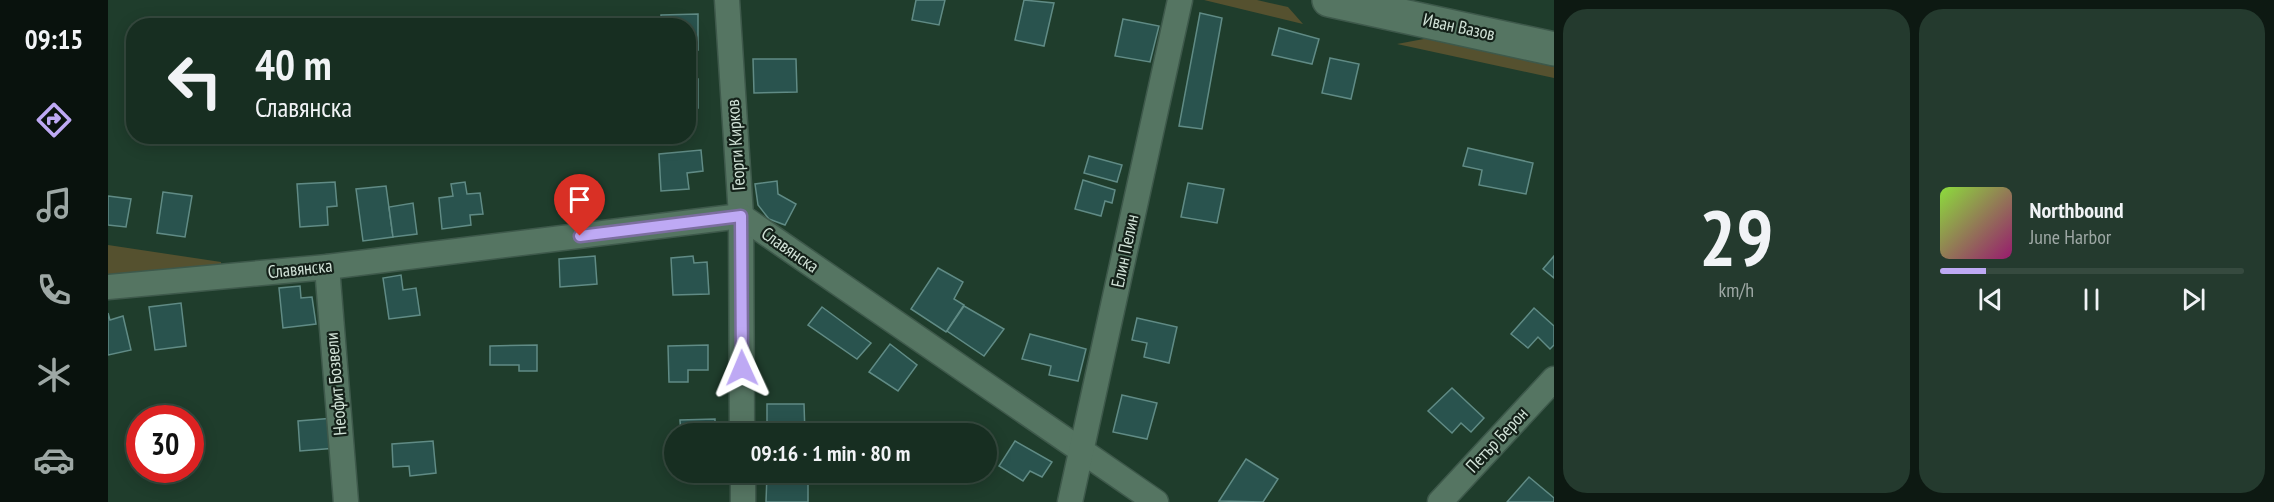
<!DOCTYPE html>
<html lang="en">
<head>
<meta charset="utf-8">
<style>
  :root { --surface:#172e21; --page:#243a2e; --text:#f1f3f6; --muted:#9ea8a5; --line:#364a3f; --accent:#bea9f4 }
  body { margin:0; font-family:"PT Sans Narrow",sans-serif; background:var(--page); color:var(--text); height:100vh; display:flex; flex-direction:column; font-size:22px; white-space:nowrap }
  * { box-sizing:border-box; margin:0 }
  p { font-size:20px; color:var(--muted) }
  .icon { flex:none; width:33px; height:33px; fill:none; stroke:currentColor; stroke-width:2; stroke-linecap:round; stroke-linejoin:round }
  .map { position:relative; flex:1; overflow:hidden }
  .drawer { display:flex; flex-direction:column; gap:9px; padding:9px; background:#0d1912; width:720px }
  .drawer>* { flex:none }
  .guide { position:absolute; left:18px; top:18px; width:570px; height:126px; border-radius:24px; box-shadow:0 3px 15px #0003,0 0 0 2px var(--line); background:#172e21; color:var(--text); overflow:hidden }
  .speed { position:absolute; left:18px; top:405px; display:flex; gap:12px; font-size:30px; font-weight:700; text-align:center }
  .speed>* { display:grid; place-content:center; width:78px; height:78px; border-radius:50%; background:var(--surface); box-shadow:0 3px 15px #0003,0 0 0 2px var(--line); line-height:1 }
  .speed .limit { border:9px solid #d22; background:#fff; color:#111 }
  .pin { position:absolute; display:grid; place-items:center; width:51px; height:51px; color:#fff; margin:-62px -26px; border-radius:50% 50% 50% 0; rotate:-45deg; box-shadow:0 0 6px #0007 }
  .pin .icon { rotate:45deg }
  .me { position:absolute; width:66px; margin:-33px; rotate:359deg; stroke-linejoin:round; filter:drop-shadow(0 0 4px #0008) }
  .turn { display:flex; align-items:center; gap:21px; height:126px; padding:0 30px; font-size:27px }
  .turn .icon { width:78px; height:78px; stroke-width:2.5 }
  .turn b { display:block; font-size:42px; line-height:51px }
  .drawer .card { flex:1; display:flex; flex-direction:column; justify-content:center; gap:9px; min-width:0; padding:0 21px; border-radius:24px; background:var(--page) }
  .drawer .dial { align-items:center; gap:0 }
  .dial b { font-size:78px; line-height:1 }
  .song { display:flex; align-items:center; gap:18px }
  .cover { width:72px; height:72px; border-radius:9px; background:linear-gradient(135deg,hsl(90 70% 55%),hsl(320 70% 35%)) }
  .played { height:6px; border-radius:3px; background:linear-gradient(90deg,var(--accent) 15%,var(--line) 15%) }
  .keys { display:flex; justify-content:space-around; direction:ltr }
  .drawer .tiles { flex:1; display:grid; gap:9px; grid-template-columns:repeat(2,1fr) }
  .trip { position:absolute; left:556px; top:423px; width:333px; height:60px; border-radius:30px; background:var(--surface); box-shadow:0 3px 15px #0003,0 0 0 2px var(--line); font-weight:600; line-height:60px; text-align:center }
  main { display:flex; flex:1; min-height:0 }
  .tab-bar { display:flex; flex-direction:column; width:108px; justify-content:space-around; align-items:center; background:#09120d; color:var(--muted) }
  .tab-bar .icon { width:42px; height:42px }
  .tab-bar .on { color:var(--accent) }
  .tab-bar b { font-size:27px; color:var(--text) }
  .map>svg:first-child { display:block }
  .green { fill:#55512f }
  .building { fill:#29534e; stroke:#608b85; stroke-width:1.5 }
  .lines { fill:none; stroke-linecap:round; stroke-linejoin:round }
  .street-casing { stroke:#3e594b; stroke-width:27 }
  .secondary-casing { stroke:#3e594b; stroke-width:36 }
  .street { stroke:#557562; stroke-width:24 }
  .secondary { stroke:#557562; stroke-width:33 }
  .route-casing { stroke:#7c6e9f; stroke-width:15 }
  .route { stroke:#bea9f4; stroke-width:10 }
  .labels { text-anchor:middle; stroke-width:4.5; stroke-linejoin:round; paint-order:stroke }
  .street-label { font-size:18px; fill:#d1e2d7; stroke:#142119 }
</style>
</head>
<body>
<main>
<nav class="tab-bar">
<b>09:15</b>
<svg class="icon on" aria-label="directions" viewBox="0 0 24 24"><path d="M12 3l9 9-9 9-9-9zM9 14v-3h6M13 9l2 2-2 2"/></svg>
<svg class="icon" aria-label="music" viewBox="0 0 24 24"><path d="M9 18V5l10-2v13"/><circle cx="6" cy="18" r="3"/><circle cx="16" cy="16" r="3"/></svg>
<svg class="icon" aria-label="phone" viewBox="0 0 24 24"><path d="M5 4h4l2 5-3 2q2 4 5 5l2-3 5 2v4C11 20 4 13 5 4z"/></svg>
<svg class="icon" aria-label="climate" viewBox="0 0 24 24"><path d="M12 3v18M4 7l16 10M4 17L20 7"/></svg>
<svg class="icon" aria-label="car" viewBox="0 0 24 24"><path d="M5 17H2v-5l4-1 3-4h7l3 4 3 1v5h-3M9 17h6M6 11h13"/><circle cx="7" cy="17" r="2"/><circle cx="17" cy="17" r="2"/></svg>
</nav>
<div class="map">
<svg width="1446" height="502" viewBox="0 0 1446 502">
  <rect width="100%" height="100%" fill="#1f3d2c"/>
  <g class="green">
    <polygon points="1096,0 1149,0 1180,7 1195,24"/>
    <polygon points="1321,38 1446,67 1446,78 1289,44"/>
    <polygon points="0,245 113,262 113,269 0,278"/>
  </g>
  <g class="building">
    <polygon points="808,0 837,0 831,25 804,20"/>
    <polygon points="916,0 946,3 936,46 907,40"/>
    <polygon points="1092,13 1114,18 1094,129 1071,126"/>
    <polygon points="590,14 590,50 580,51 580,26 553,26 553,15"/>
    <polygon points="1015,19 1051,26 1042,62 1007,56"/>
    <polygon points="1171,28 1211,39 1204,64 1164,55"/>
    <polygon points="1222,58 1251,64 1243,99 1214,93"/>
    <polygon points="645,59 688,59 689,92 646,93"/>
    <rect x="580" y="79" width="10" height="29"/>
    <polygon points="1360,148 1425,163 1418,194 1371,185 1374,170 1355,166"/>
    <polygon points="593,150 595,171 579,173 581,189 553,191 551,154"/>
    <polygon points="981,156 1014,165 1009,182 976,173"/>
    <polygon points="975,180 1007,190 1004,203 997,201 993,216 967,209"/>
    <polygon points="669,181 670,194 688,204 677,225 661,219 650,205 647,184"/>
    <polygon points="227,182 229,206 219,207 220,225 192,227 189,184"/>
    <polygon points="357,182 359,194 372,193 375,214 362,215 363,225 334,229 331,198 345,196 343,184"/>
    <polygon points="1080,183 1116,189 1109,223 1073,217"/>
    <polygon points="278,186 285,237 255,241 248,189"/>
    <polygon points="55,192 84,196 77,237 49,233"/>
    <polygon points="0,196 23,199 18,227 0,225"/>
    <polygon points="305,203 309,234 285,237 281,207"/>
    <polygon points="487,256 489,284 452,287 451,259"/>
    <polygon points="585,256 586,263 599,262 601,294 565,295 563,258"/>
    <polygon points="1446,256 1446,278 1435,269"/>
    <polygon points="830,268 855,282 846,299 856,305 838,332 803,309"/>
    <polygon points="293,275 295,290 308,288 312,315 281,319 275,278"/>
    <polygon points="192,286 193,298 204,297 208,324 175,328 171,288"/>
    <polygon points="73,303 78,346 47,350 41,307"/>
    <polygon points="856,306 896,329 876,356 839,331"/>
    <polygon points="714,307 763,343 749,359 700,325"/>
    <polygon points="1426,308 1446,326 1446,345 1442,349 1430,337 1420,348 1403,334"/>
    <polygon points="0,313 2,320 15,316 23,350 0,355"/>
    <polygon points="1029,318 1069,327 1061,363 1036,357 1039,343 1024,340"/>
    <polygon points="922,334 978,349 970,381 941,375 943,366 914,359"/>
    <polygon points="782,344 809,365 790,391 761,372"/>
    <polygon points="429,345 429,371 411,371 411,365 382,365 382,346"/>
    <polygon points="600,345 600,370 580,370 580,382 561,382 560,346"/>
    <polygon points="1344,388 1376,418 1363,432 1353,423 1344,433 1320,411"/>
    <polygon points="1014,395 1049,403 1039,439 1005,432"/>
    <polygon points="659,404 696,404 697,434 659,434"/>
    <polygon points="226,418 229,448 192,451 190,421"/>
    <polygon points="607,419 607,434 573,434 572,420"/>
    <polygon points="325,441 328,473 302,476 301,466 285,467 284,444"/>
    <polygon points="907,441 944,462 934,477 922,471 915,481 891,466"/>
    <polygon points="1138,459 1170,479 1155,502 1111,501"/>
    <polygon points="659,474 700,476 700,502 658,502"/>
    <polygon points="1421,477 1446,498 1446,502 1399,502"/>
  </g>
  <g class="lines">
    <defs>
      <g id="street">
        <polyline points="619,0 633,216 634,434"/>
        <polyline points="219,267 238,502"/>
        <polyline points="0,287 219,267 633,216 1048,502"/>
        <polyline points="635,472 635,502"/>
        <polyline points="962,502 1072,0"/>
        <polyline points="1332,502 1446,379"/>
      </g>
      <polyline id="secondary" points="1221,0 1446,49"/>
    </defs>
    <use href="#street" class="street-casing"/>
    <use href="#secondary" class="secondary-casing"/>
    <use href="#street" class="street"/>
    <use href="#secondary" class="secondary"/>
  </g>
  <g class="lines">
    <defs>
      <polyline id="route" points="472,236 633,216 634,368"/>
    </defs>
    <use href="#route" class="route-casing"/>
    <use href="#route" class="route"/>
  </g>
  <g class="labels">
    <g class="street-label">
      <text transform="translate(1351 27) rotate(12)" y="6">Иван Вазов</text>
      <text transform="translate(628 145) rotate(-94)" y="6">Георги Кирков</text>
      <text transform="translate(682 250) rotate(35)" y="6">Славянска</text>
      <text transform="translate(1017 251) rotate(-78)" y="6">Елин Пелин</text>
      <text transform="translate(192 269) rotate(-6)" y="6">Славянска</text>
      <text transform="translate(228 384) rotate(-95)" y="6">Неофит Бозвели</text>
      <text transform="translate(1389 440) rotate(-47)" y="6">Петър Берон</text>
    </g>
  </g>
</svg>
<div class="speed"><div class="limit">30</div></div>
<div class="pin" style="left:472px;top:236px;background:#d93025"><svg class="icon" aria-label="arrive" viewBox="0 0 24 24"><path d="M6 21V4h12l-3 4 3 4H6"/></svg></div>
<svg class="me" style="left:634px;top:368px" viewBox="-20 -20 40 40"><path d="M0-17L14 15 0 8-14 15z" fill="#bea9f4" stroke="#fff" stroke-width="4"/></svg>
<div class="trip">09:16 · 1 min · 80 m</div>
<div class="guide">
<div class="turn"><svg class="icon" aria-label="left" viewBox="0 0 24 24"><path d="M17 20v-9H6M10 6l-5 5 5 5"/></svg><div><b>40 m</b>Славянска</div></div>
</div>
</div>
<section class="drawer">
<div class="tiles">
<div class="card dial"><b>29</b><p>km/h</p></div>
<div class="card">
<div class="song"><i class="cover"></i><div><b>Northbound</b><p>June Harbor</p></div></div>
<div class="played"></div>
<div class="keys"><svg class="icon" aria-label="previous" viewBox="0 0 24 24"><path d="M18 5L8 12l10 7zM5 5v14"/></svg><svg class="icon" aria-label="pause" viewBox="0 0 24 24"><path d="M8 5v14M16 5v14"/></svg><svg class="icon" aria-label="next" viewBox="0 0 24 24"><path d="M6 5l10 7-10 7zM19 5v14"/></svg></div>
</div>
</div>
</section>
</main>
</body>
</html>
